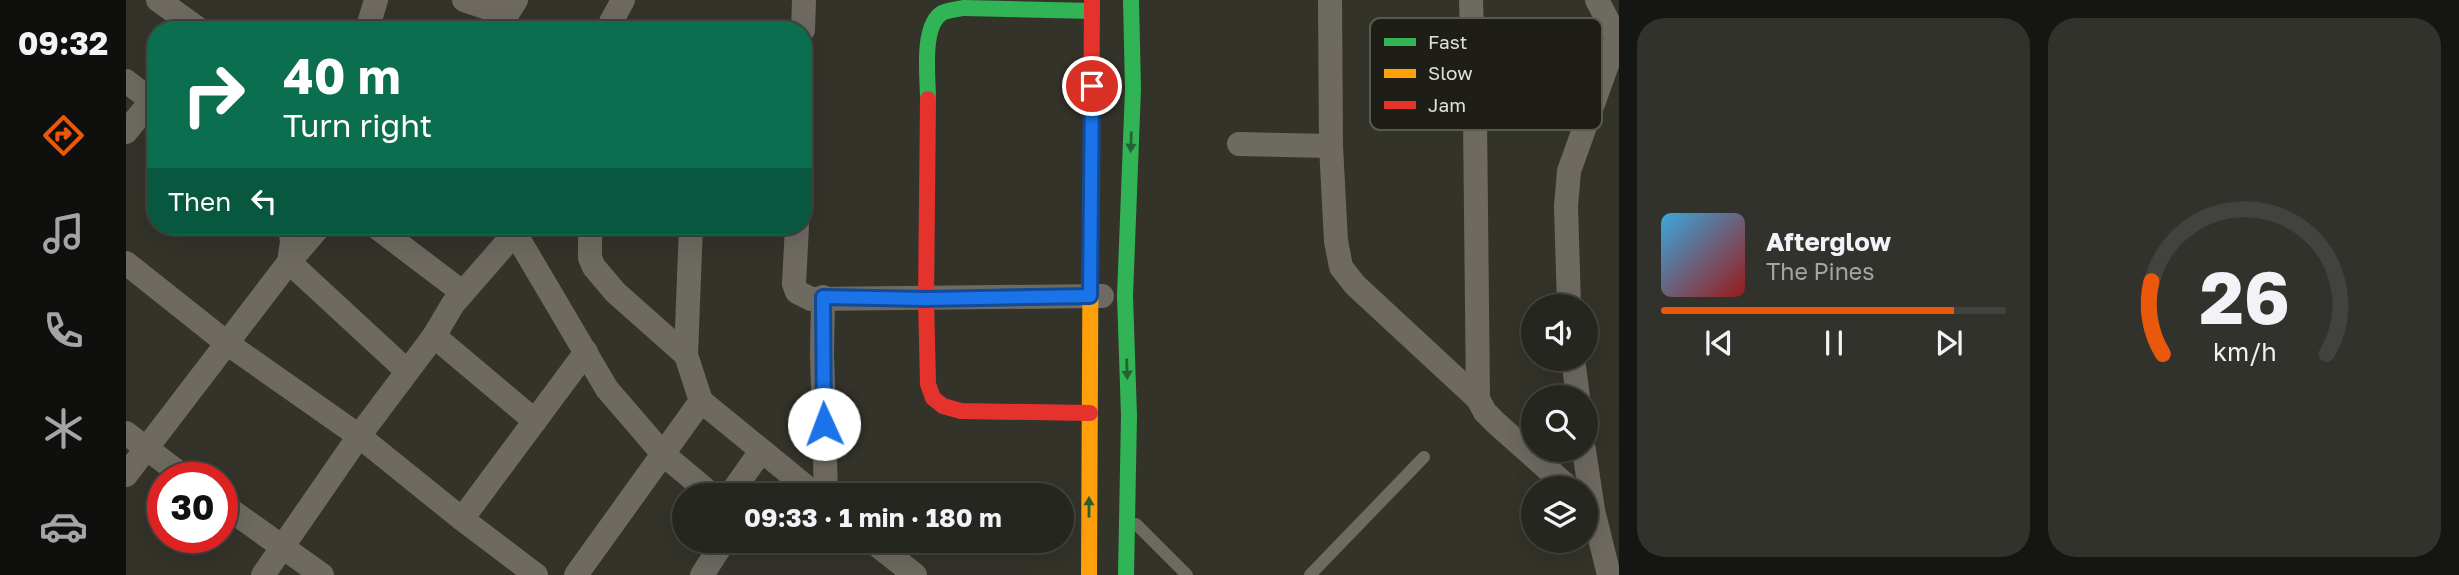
<!DOCTYPE html>
<html lang="en">
<head>
<meta charset="utf-8">
<style>
  :root { --surface:#262620; --page:#32322d; --text:#f1f3f6; --muted:#a4a5a5; --line:#42433e; --accent:#ea580c }
  body { margin:0; font-family:"Golos Text",sans-serif; background:var(--page); color:var(--text); height:100vh; display:flex; flex-direction:column; font-size:26px; white-space:nowrap }
  * { box-sizing:border-box; margin:0 }
  p { font-size:23px; color:var(--muted) }
  .icon { flex:none; width:38px; height:38px; fill:none; stroke:currentColor; stroke-width:2; stroke-linecap:round; stroke-linejoin:round }
  .map { position:relative; flex:1; overflow:hidden }
  .details { display:flex; flex-direction:column; gap:18px; padding:18px; background:#151512; width:840px }
  .details>* { flex:none }
  .guide { position:absolute; left:21px; top:21px; width:665px; height:214px; border-radius:28px; box-shadow:0 7px 28px #0002,0 0 0 2px var(--line); background:#0b6e4f; color:#fff; overflow:hidden }
  .buttons { position:absolute; left:1395px; top:294px; display:grid; gap:14px }
  .buttons a { display:grid; place-items:center; width:77px; height:77px; border-radius:50%; background:var(--surface); box-shadow:0 7px 28px #0002,0 0 0 2px var(--line); font-size:35px }
  .speed { position:absolute; left:21px; top:462px; display:flex; gap:14px; font-size:35px; font-weight:700; text-align:center }
  .speed>* { display:grid; place-content:center; width:91px; height:91px; border-radius:50%; background:var(--surface); box-shadow:0 7px 28px #0002,0 0 0 2px var(--line); line-height:1 }
  .speed .limit { border:10px solid #d22; background:#fff; color:#111 }
  .pin { position:absolute; display:grid; place-items:center; width:60px; height:60px; color:#fff; margin:-30px; border:4px solid #fff; border-radius:50%; box-shadow:0 2px 7px #0007 }
  .me { position:absolute; width:77px; margin:-38px; rotate:358deg; stroke-linejoin:round; filter:drop-shadow(0 0 5px #0008) }
  .turn { display:flex; align-items:center; gap:24px; height:147px; padding:0 21px; font-size:32px }
  .turn .icon { width:91px; height:91px; stroke-width:2.5 }
  .turn b { display:block; font-size:49px; line-height:60px }
  .then { display:flex; align-items:center; height:66px; padding:0 21px; background:#0003; gap:14px; font-size:26px }
  .details .tile { flex:1; display:flex; flex-direction:column; justify-content:center; gap:10px; min-width:0; padding:0 24px; border-radius:28px; background:var(--page) }
  .details .dial { align-items:center; gap:0 }
  .dial svg { height:182px; overflow:visible; fill:none; stroke:var(--line); stroke-width:7; stroke-linecap:round; text-anchor:middle }
  .dial text { fill:var(--text); stroke:none }
  .song { display:flex; align-items:center; gap:21px }
  .cover { width:84px; height:84px; border-radius:10px; background:linear-gradient(135deg,hsl(200 70% 55%),hsl(0 70% 35%)) }
  .played { height:7px; border-radius:4px; background:linear-gradient(90deg,var(--accent) 85%,var(--line) 85%) }
  .keys { display:flex; justify-content:space-around; direction:ltr }
  .details .tiles { flex:1; display:grid; gap:18px; grid-template-columns:repeat(2,1fr) }
  .trip { position:absolute; left:546px; top:483px; width:402px; height:70px; border-radius:35px; background:var(--surface); box-shadow:0 7px 28px #0002,0 0 0 2px var(--line); font-weight:700; line-height:70px; text-align:center }
  main { display:flex; flex:1; min-height:0 }
  .menu { display:flex; flex-direction:column; width:126px; justify-content:space-around; align-items:center; background:#0f0f0d; color:var(--muted) }
  .menu .icon { width:49px; height:49px }
  .menu .selected { color:var(--accent) }
  .menu b { font-size:32px; color:var(--text) }
  .map>svg:first-child { display:block }
  .lines { fill:none; stroke-linecap:round; stroke-linejoin:round }
  .lane { stroke:#6e6a62; stroke-width:12 }
  .street { stroke:#6e6a62; stroke-width:24 }
  .fast { stroke:#30b455; stroke-width:16 }
  .slow { stroke:#ff9f0a; stroke-width:16 }
  .jam { stroke:#e5322d; stroke-width:16 }
  .oneway { fill:#266232 }
  .route-casing { stroke:#114b97; stroke-width:18 }
  .route { stroke:#1a73e8; stroke-width:12 }
  .key { fill:#1e1e16; stroke:#585950; stroke-width:2 }
  .key-label { font-size:19px; fill:#e1e2d7 }
</style>
</head>
<body>
<main>
<nav class="menu">
<b>09:32</b>
<svg class="icon selected" aria-label="directions" viewBox="0 0 24 24"><path d="M12 3l9 9-9 9-9-9zM9 14v-3h6M13 9l2 2-2 2"/></svg>
<svg class="icon" aria-label="music" viewBox="0 0 24 24"><path d="M9 18V5l10-2v13"/><circle cx="6" cy="18" r="3"/><circle cx="16" cy="16" r="3"/></svg>
<svg class="icon" aria-label="phone" viewBox="0 0 24 24"><path d="M5 4h4l2 5-3 2q2 4 5 5l2-3 5 2v4C11 20 4 13 5 4z"/></svg>
<svg class="icon" aria-label="climate" viewBox="0 0 24 24"><path d="M12 3v18M4 7l16 10M4 17L20 7"/></svg>
<svg class="icon" aria-label="car" viewBox="0 0 24 24"><path d="M5 17H2v-5l4-1 3-4h7l3 4 3 1v5h-3M9 17h6M6 11h13"/><circle cx="7" cy="17" r="2"/><circle cx="17" cy="17" r="2"/></svg>
</nav>
<div class="map">
<svg width="1493" height="575" viewBox="0 0 1493 575">
  <rect width="100%" height="100%" fill="#33332a"/>
  <g class="lines">
    <g class="lane">
      <polyline points="1010,524 1061,575"/>
      <polyline points="1184,575 1298,457"/>
    </g>
    <g class="street">
      <polyline points="32,0 74,30"/>
      <polyline points="338,0 380,14"/>
      <polyline points="1204,0 1205,146 1210,241 1215,267 1229,285 1352,399"/>
      <polyline points="1345,0 1349,118 1352,399 1359,412 1370,423 1443,488"/>
      <polyline points="1471,0 1493,42"/>
      <polyline points="241,30 250,0"/>
      <polyline points="371,30 390,0"/>
      <polyline points="485,30 485,22 497,0"/>
      <polyline points="677,30 678,0"/>
      <polyline points="0,81 30,104"/>
      <polyline points="0,132 30,95"/>
      <polyline points="1113,144 1205,146"/>
      <polyline points="194,226 163,262 281,371"/>
      <polyline points="249,226 336,292"/>
      <polyline points="464,226 464,258 468,267 489,292 560,355 575,401"/>
      <polyline points="671,226 668,284 671,292 685,299 976,296"/>
      <polyline points="389,233 481,389 537,454 586,495"/>
      <polyline points="0,263 102,344 233,436 336,519 460,352"/>
      <polyline points="697,297 696,353 700,495"/>
      <polyline points="1443,306 1440,206 1443,171 1491,37"/>
      <polyline points="308,336 409,421"/>
      <polyline points="560,355 565,226"/>
      <polyline points="1447,359 1452,397"/>
      <polyline points="0,433 60,478"/>
      <polyline points="1458,450 1467,510 1483,575"/>
      <polyline points="0,475 163,262 166,242 164,226"/>
      <polyline points="604,495 635,451"/>
      <polyline points="96,504 196,575"/>
      <polyline points="336,519 410,575"/>
      <polyline points="746,541 789,575"/>
      <polyline points="137,575 233,436 308,336 327,304 389,233 399,226"/>
      <polyline points="450,575 575,401 690,495"/>
      <polyline points="576,575 598,541"/>
    </g>
    <g class="fast">
      <path d="M802,99c0,-21 -7,-73 14,-86 7,-3 15,-4 22,-5l128,3"/>
      <polyline points="1000,575 1003,416 999,296 1007,89 1005,0"/>
    </g>
    <polyline class="slow" points="963,575 965,163"/>
    <g class="jam">
      <polyline points="802,99 800,299 802,384 807,398 817,406 835,411 964,413"/>
      <polyline points="965,163 966,0"/>
    </g>
  </g>
  <defs><path id="oneway-solid" d="M-6-.8H1V-3.2L6.5 0L1 3.2V.8H-6Z" transform="scale(1.75)"/></defs>
  <g class="oneway">
    <use href="#oneway-solid" transform="translate(1005 142) rotate(92)"/>
    <use href="#oneway-solid" transform="translate(1001 369) rotate(88)"/>
    <use href="#oneway-solid" transform="translate(963 507) rotate(-90)"/>
  </g>
  <g class="lines">
    <defs>
      <polyline id="route" points="698,424 697,297 800,299 964,296 966,86"/>
    </defs>
    <use href="#route" class="route-casing"/>
    <use href="#route" class="route"/>
  </g>
  <rect x="1244" y="18" width="232" height="112" rx="10" class="key"/>
  <rect x="1258" y="38" width="32" height="8" fill="#30b455"/>
  <rect x="1258" y="69" width="32" height="9" fill="#ff9f0a"/>
  <rect x="1258" y="101" width="32" height="8" fill="#e5322d"/>
  <g class="key-label">
    <text x="1302" y="49">Fast</text>
    <text x="1302" y="80">Slow</text>
    <text x="1302" y="112">Jam</text>
  </g>
</svg>
<div class="buttons">
<a><svg class="icon" aria-label="sound" viewBox="0 0 24 24"><path d="M4 9h4l5-4v14l-5-4H4zM17 9q2 3 0 6"/></svg></a>
<a><svg class="icon" aria-label="search" viewBox="0 0 24 24"><circle cx="10" cy="10" r="6"/><path d="M15 15l6 6"/></svg></a>
<a><svg class="icon" aria-label="layers" viewBox="0 0 24 24"><path d="M12 4l9 5-9 5-9-5zM3 14l9 5 9-5"/></svg></a>
</div>
<div class="speed"><div class="limit">30</div></div>
<div class="pin" style="left:966px;top:86px;background:#d93025"><svg class="icon" aria-label="arrive" viewBox="0 0 24 24"><path d="M6 21V4h12l-3 4 3 4H6"/></svg></div>
<svg class="me" style="left:698px;top:424px" viewBox="-20 -20 40 40"><circle r="19" fill="#fff"/><path d="M0-13L10 11 0 6-10 11z" fill="#1a73e8"/></svg>
<div class="trip">09:33 · 1 min · 180 m</div>
<div class="guide">
<div class="turn"><svg class="icon" aria-label="right" viewBox="0 0 24 24"><path d="M7 20v-9h11M14 6l5 5-5 5"/></svg><div><b>40 m</b>Turn right</div></div>
<div class="then">Then<svg class="icon" aria-label="left" viewBox="0 0 24 24"><path d="M17 20v-9H6M10 6l-5 5 5 5"/></svg></div>
</div>
</div>
<section class="details">
<div class="tiles">
<div class="tile">
<div class="song"><i class="cover"></i><div><b>Afterglow</b><p>The Pines</p></div></div>
<div class="played"></div>
<div class="keys"><svg class="icon" aria-label="previous" viewBox="0 0 24 24"><path d="M18 5L8 12l10 7zM5 5v14"/></svg><svg class="icon" aria-label="pause" viewBox="0 0 24 24"><path d="M8 5v14M16 5v14"/></svg><svg class="icon" aria-label="next" viewBox="0 0 24 24"><path d="M6 5l10 7-10 7zM19 5v14"/></svg></div>
</div>
<div class="tile dial"><svg viewBox="0 0 100 80">
<path d="M14 69A42 42 0 1 1 86 69"/>
<path d="M14 69A42 42 0 0 1 9 37" stroke="#ea580c"/>
<text x="50" y="56" font-size="32" font-weight="700">26</text>
<text x="50" y="72" font-size="11">km/h</text>
</svg></div>
</div>
</section>
</main>
</body>
</html>
